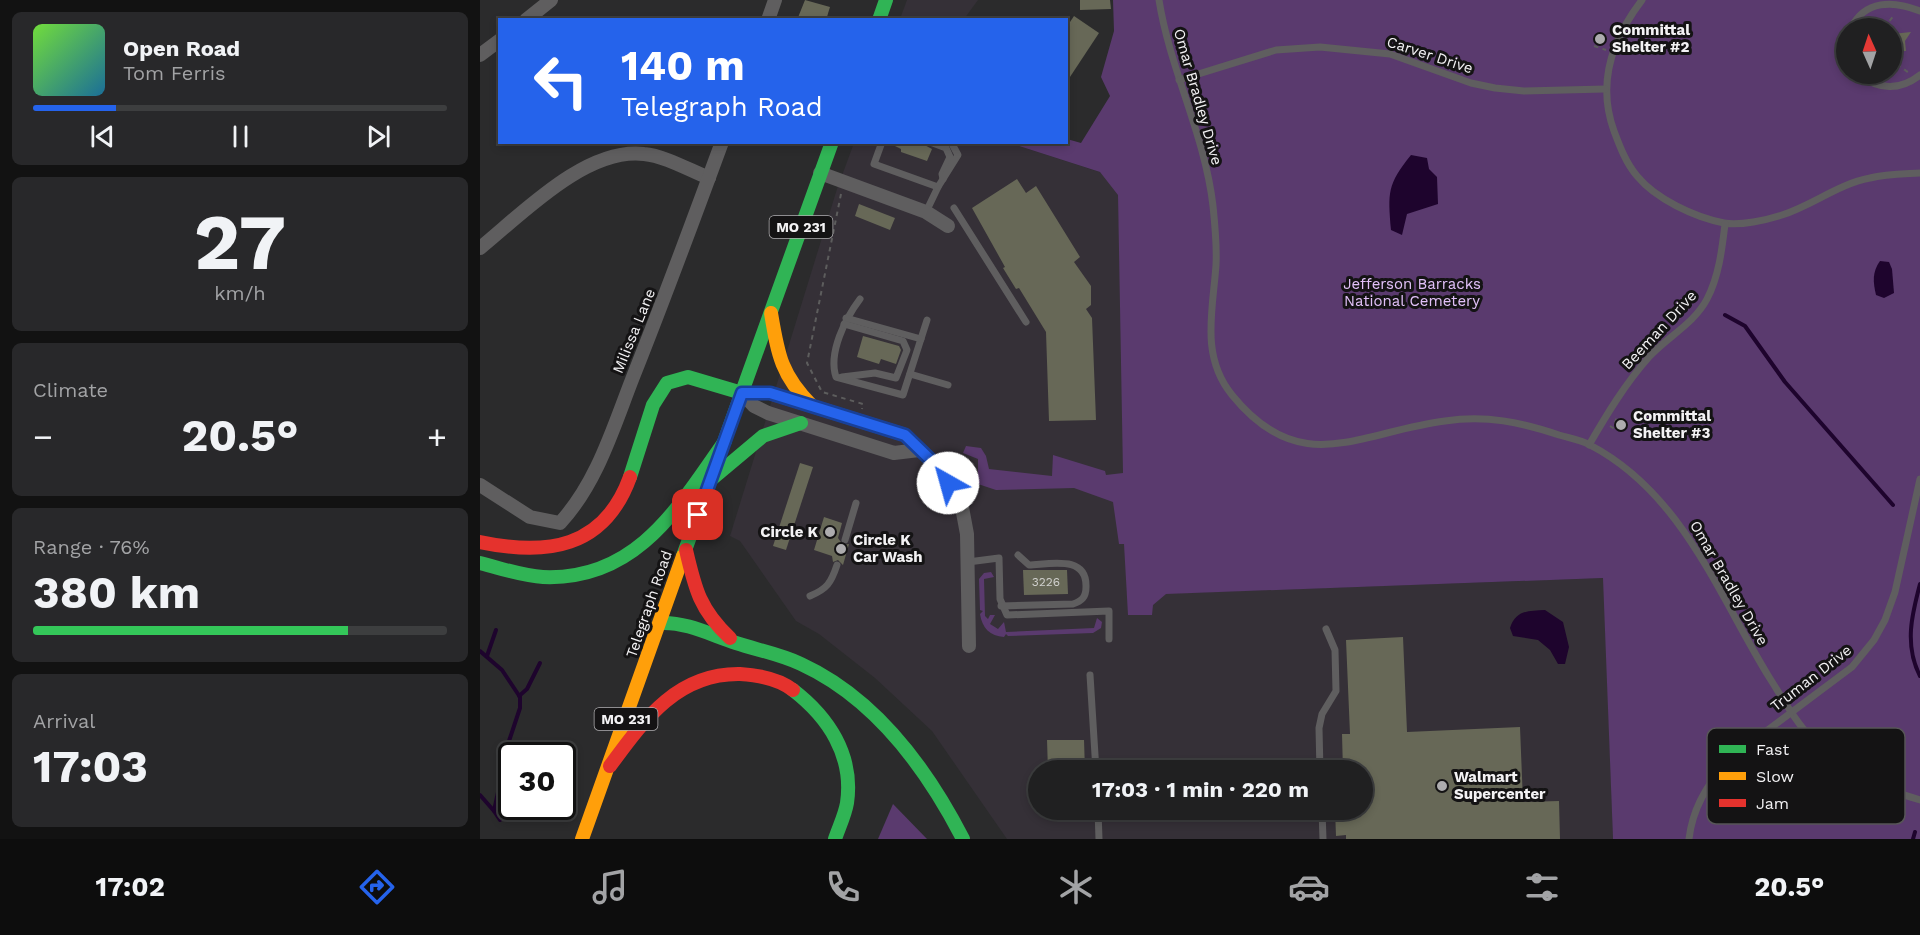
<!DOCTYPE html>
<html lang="en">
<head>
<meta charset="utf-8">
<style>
  :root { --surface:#202021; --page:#28282a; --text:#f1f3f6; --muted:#a2a3a5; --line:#3d3e3f; --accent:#2563eb }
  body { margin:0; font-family:"Work Sans",sans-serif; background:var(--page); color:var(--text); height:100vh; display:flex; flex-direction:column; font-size:22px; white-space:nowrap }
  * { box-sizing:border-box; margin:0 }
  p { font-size:20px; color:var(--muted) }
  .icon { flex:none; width:33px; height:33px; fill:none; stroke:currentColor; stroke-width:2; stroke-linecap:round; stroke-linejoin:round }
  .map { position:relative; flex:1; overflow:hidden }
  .panel { display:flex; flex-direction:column; gap:12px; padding:12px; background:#121212; width:480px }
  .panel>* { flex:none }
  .hud { position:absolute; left:18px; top:18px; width:570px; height:126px; border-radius:0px; box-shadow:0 3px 9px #0003,0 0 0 2px var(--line); background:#2563eb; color:#fff; overflow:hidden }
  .needle { width:39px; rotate:357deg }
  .controls { position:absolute; left:1356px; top:18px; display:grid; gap:12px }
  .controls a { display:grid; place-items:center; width:66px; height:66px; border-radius:50%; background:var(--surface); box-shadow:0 3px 9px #0003,0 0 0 2px var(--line); font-size:30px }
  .speed { position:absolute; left:18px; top:742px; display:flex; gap:12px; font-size:30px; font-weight:700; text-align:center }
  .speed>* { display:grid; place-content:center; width:78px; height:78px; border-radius:50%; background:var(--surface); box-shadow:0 3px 9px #0003,0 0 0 2px var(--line); line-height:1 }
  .speed .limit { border:3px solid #111; border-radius:9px; background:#fff; color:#111 }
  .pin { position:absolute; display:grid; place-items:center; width:51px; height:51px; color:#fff; margin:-26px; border-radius:12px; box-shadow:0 3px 9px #0006 }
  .me { position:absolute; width:66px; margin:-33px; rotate:322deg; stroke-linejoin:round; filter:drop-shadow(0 0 4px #0008) }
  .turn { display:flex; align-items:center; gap:21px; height:126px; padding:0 24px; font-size:27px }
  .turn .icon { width:78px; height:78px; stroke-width:2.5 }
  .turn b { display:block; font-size:42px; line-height:51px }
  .big { font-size:45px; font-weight:700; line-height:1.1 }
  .panel .card { flex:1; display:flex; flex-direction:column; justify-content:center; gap:9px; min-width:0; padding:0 21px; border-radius:9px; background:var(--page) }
  .panel .dial { align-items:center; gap:0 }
  .dial b { font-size:78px; line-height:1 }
  .song { display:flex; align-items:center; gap:18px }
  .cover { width:72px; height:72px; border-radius:9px; background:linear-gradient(135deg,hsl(100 70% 55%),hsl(200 70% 35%)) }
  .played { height:6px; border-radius:3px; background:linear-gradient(90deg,var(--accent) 20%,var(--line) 20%) }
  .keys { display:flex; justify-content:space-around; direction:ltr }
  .heat { display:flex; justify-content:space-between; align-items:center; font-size:33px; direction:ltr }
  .charge { height:9px; border-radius:4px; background:linear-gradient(90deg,#34c759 76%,var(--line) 0) }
  .trip { position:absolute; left:548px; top:760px; width:345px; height:60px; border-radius:30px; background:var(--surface); box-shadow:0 3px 9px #0003,0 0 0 2px var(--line); font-weight:700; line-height:60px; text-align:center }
  .tabs { display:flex; height:96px; justify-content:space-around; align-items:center; background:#0d0d0d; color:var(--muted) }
  .tabs .icon { width:42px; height:42px }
  .tabs .on { color:var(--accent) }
  .tabs b { font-size:27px; color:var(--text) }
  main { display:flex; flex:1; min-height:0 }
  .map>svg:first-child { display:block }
  .built { fill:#353037; fill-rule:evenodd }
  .green { fill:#5a3a6e; fill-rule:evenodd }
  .water { fill:#1e042d }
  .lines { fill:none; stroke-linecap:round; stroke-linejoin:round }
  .stream { stroke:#1e042d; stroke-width:4 }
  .building { fill:#676857 }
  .path { stroke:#5d5d5d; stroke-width:2; stroke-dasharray:4.5 4.5; stroke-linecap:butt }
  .lane { stroke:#5f5e5f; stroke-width:7 }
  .street { stroke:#5f5e5f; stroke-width:14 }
  .fast { stroke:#30b455; stroke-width:14 }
  .slow { stroke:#ff9f0a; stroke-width:14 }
  .jam { stroke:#e5322d; stroke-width:14 }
  .route-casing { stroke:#184099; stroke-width:15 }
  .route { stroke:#2563eb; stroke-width:10 }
  .poi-dot { fill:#adacae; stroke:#141314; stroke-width:2 }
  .labels { text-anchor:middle; stroke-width:6; stroke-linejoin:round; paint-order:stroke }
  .number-label { font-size:12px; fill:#d0d0cd }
  .shield { fill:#141314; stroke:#b0afb1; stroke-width:1.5 }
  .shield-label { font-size:14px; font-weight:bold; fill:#f3f2f4 }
  .poi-label { font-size:15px; font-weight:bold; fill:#f3f2f4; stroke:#141314; text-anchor:start }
  .street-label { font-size:15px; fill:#f3f2f4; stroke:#141314 }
  .park-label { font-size:15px; fill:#e2c1f9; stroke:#141314 }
  .key { fill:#141314; stroke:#575657; stroke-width:1.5 }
  .key-label { font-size:16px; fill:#f3f2f4 }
</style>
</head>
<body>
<main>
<section class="panel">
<div class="card">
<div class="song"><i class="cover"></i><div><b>Open Road</b><p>Tom Ferris</p></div></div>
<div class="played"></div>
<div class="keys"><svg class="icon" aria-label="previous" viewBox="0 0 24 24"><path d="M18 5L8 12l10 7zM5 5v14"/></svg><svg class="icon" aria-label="pause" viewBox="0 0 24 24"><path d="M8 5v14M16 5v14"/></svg><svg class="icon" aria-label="next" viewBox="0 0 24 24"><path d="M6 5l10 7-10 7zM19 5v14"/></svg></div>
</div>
<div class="card dial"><b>27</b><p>km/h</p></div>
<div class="card"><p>Climate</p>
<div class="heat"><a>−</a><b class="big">20.5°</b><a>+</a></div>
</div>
<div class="card"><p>Range · 76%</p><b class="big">380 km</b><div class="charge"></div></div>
<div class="card"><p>Arrival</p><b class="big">17:03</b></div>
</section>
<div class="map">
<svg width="1440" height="839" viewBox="0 0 1440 839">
  <rect width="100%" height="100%" fill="#2b2b2c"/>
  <g class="built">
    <polygon points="427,0 498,0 484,19 420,19"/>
    <path d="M374,143h156l108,35 9,417 477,-17 9,261h-606l-75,-108 -57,-53 -56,-44 -23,-13 -56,-80 -10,-5 107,-347zM558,771h324v39h-324z"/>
  </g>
  <g class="green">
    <path d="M633,0h807v839h-307l-10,-261 -437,16 -13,11 -1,10h-24l-4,-71h-5l-6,-42 -39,-14 -78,2 -24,-8 -3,-3 2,-4h7v-16l-15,-6 3,-7 15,2 5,8 3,13 63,7 1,-21 52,16 1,4 17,-2 -5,-278 -18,-23 -90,-29 56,-1 1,-3 14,4 29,-47 -9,-19 13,-46zM1366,28h46v46h-46z"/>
    <path d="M511,572l3,5 -10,2 1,37 3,3 2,-4h5l-5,9 8,5 6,-7 2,10 88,-4 3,-10 5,4 -1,6 -8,5 -85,3 -2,-2 -2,3c-14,-1 -22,-9 -24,-23l3,-3 -3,-1 -1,-31 5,-6z"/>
    <polygon points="413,804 447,839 398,839"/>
  </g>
  <g class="water">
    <path d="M931,155l16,3 2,11 8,8 1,27 -31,10 -5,21 -11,-5c-3,-38 -4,-45 20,-75z"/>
    <path d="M1400,261l9,1 3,7 2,24 -10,5 -8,-3c-3,-13 -4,-23 4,-34z"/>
    <path d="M1065,610l18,12 6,25 -4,17h-7l-8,-14 -12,-10 -25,-4 -3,-8c6,-18 18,-17 35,-18z"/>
  </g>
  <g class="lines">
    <g class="stream">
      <polyline points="1245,315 1265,326 1305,382 1413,505"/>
      <path d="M1440,584c-8,30 -16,61 0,92"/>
      <polyline points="0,651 22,670 40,697 40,708 29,741 14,811 20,820"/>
      <polyline points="7,656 16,630"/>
      <polyline points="39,696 47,689 60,663"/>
      <polyline points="0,795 14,811"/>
      <polyline points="1433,839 1435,832"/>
    </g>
  </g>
  <g class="building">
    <polygon points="325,0 350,7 346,20 317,20"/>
    <polygon points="600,0 630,0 631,9 600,10"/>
    <polygon points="594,16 619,33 586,83 586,28"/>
    <polygon points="1431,32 1425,41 1426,51 1423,51 1421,60 1412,72 1412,34"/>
    <polygon points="407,142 439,142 452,149 447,161 421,152 421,149"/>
    <polygon points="537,179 546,193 556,186 600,257 594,262 611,286 611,305 606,309 612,318 616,420 569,421 566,332 539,288 536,289 523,268 525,267 492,208"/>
    <polygon points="379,204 415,218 410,230 375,216"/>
    <polygon points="383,336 419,346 421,350 416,364 401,359 399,364 377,357"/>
    <polygon points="320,463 333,467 306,550 293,546"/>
    <polygon points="344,517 362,523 358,538 363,545 369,544 363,565 358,560 353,562 352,556 334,550"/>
    <polygon points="543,570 587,570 588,594 544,595"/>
    <polygon points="923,637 927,732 1040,727 1043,802 1079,801 1080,839 866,839 866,835 856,836 855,810 882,810 882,771 863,771 862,734 870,734 866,640"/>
    <polygon points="567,740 604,740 605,771 568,771"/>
  </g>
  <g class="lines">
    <g class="path">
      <polyline points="1392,18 1393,28"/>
      <polyline points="1404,28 1415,14"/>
      <polyline points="1114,46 1126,50"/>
      <polyline points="1417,64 1429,73"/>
      <polyline points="361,194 327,363 342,392 383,404 382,409"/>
      <polyline points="1130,426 1133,428 1137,417"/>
    </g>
    <g class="lane">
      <path d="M679,0c11,70 46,135 54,206 2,19 4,40 3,59 -3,45 -16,91 16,130 69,85 127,37 213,26 41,-6 76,1 114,14 10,3 22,5 31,10 92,48 128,149 179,232 16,25 31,53 54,73 27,23 62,40 97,50"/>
      <path d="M1162,0c-30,39 -45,84 -28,131 6,16 12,32 23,45 19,23 57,41 87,47 16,3 43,-3 58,-8 31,-10 56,-31 88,-37 16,-4 34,-4 50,-5"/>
      <path d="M1371,28c14,-28 42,-28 69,-17"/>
      <path d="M1379,74c19,16 41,17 61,1"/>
      <polyline points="699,80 796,50 840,47 910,54 991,83 1015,88 1044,91 1125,89"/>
      <polyline points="402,142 394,164 458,187 446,212"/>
      <polyline points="450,142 466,148 470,157 462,174 463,179"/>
      <polyline points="458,187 478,155 471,142"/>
      <polyline points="474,208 546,322"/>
      <path d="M380,299c-15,20 -32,54 -24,78l67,18 24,-75"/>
      <polyline points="366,318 441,339"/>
      <polyline points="430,374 468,385"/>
      <polyline points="362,377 395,373 416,378 427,350 423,341 364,324"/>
      <path d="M1109,445c18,-31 36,-61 60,-88 18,-20 45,-33 58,-58 12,-23 15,-50 18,-75"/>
      <polyline points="365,540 376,503"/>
      <polyline points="488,562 519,558 520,599 527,615 629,611 629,639"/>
      <path d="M330,596c17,-7 21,-13 27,-31"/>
      <path d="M521,606l72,-2c9,-3 13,-7 13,-17 1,-32 -35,-23 -57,-22l-11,-10"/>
      <polyline points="610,675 616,771"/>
      <polyline points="840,771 839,728 842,714 856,691 855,650 846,629"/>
      <polyline points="618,810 619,839"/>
      <polyline points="842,810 843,839"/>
      <path d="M1209,839c4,-35 23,-63 48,-86l115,-86 22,-27 11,-20 10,-28 25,-113"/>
    </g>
    <g class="street">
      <polyline points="46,20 71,0"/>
      <polyline points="288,20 295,0"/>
      <polyline points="0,55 20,40"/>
      <polyline points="340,173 446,212 468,226"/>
      <path d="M0,248c42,-34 106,-101 164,-94 21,2 45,16 65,24"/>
      <polyline points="262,393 290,393 425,435 456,465 481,502 487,534 489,646"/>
      <polyline points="262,393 274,406 288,413 414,453 439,450"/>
      <path d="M0,485l50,32 30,6c37,-40 53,-95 73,-146 31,-78 60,-156 89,-235"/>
    </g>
    <g class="fast">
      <polyline points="399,20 406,0"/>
      <polyline points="150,477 173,405 187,383 208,377 262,393"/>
      <polyline points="233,478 283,436 321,423"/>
      <polyline points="203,556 352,142"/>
      <path d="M0,563c20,5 42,13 63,14 93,4 135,-69 182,-136"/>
      <path d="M181,623c26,-1 50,12 75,20 21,7 44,11 65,21 74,34 126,105 162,175"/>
      <path d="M313,690c35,27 61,65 54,113 -2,12 -8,24 -12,36"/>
    </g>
    <g class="slow">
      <path d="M291,313c7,42 10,62 41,93"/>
      <polyline points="102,839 203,556"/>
    </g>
    <g class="jam">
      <path d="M0,542c66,14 124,7 150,-65"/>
      <path d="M206,550c9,39 14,60 44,88"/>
      <path d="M130,766c34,-46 67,-93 130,-92 17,1 39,5 53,16"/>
    </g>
  </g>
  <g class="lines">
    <defs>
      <polyline id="route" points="218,515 262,393 290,393 425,435 456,465 468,483"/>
    </defs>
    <use href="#route" class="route-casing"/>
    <use href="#route" class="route"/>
  </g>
  <g class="poi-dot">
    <circle cx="1120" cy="39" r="6"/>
    <circle cx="1141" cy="425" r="6"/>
    <circle cx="350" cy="532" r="6"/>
    <circle cx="361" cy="549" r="6"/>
    <circle cx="962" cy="786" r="6"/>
  </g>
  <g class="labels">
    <g class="number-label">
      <text x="566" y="586">3226</text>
    </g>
    <g class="shield">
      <rect x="289.5" y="216" width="63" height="22" rx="4.5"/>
      <rect x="114.5" y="708" width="63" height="22" rx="4.5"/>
    </g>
    <g class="shield-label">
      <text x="321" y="232">MO 231</text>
      <text x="146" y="724">MO 231</text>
    </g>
    <g class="poi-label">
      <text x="1132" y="35">Committal<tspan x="1132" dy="17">Shelter #2</tspan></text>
      <text x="1153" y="421">Committal<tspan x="1153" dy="17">Shelter #3</tspan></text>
      <text x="338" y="537" text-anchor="end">Circle K</text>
      <text x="373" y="545">Circle K<tspan x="373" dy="17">Car Wash</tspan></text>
      <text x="974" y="782">Walmart<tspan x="974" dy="17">Supercenter</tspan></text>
    </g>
    <g class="street-label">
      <text transform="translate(950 55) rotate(18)" y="5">Carver Drive</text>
      <text transform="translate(718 97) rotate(74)" y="5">Omar Bradley Drive</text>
      <text transform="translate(1179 330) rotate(-47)" y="5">Beeman Drive</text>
      <text transform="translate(154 331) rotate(-68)" y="5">Milissa Lane</text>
      <text transform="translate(1249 583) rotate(60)" y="5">Omar Bradley Drive</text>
      <text transform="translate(169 604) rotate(-71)" y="5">Telegraph Road</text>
      <text transform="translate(1331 678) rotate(-38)" y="5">Truman Drive</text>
    </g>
    <g class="park-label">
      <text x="932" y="289">Jefferson Barracks<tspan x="932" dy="17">National Cemetery</tspan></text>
    </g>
  </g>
  <rect x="1227" y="728" width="198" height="96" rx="9" class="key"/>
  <rect x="1239" y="745" width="27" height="8" fill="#30b455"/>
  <rect x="1239" y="772" width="27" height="8" fill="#ff9f0a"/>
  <rect x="1239" y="799" width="27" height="8" fill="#e5322d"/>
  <g class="key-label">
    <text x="1276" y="755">Fast</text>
    <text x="1276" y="782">Slow</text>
    <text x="1276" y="809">Jam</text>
  </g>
</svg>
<div class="controls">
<a><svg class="needle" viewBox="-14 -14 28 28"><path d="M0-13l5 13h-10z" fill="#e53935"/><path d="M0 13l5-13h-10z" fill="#a2a3a5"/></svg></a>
</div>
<div class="speed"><div class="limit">30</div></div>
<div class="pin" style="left:218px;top:515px;background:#d93025"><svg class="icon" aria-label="arrive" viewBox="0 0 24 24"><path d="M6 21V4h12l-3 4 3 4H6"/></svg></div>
<svg class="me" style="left:468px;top:483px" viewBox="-20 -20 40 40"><circle r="19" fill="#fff"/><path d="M0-13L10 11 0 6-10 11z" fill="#2563eb"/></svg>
<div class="trip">17:03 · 1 min · 220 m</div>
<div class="hud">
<div class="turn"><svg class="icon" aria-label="left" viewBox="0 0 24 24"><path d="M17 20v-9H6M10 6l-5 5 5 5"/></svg><div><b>140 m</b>Telegraph Road</div></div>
</div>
</div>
</main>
<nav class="tabs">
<b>17:02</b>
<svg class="icon on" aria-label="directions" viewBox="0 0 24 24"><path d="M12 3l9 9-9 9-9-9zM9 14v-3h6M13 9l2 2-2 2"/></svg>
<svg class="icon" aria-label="music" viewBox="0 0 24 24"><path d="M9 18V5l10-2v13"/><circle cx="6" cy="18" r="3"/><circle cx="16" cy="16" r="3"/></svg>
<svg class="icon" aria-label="phone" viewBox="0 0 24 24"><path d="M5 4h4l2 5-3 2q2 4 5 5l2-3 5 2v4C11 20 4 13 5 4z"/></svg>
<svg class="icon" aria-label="climate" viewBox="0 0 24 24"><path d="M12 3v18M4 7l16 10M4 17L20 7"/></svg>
<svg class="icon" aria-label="car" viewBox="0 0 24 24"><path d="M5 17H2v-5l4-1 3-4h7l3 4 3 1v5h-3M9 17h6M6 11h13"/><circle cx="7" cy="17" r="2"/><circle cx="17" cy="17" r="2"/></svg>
<svg class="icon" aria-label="filters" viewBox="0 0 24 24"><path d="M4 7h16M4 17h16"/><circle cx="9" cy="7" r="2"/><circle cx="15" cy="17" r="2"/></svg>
<b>20.5°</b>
</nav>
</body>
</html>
